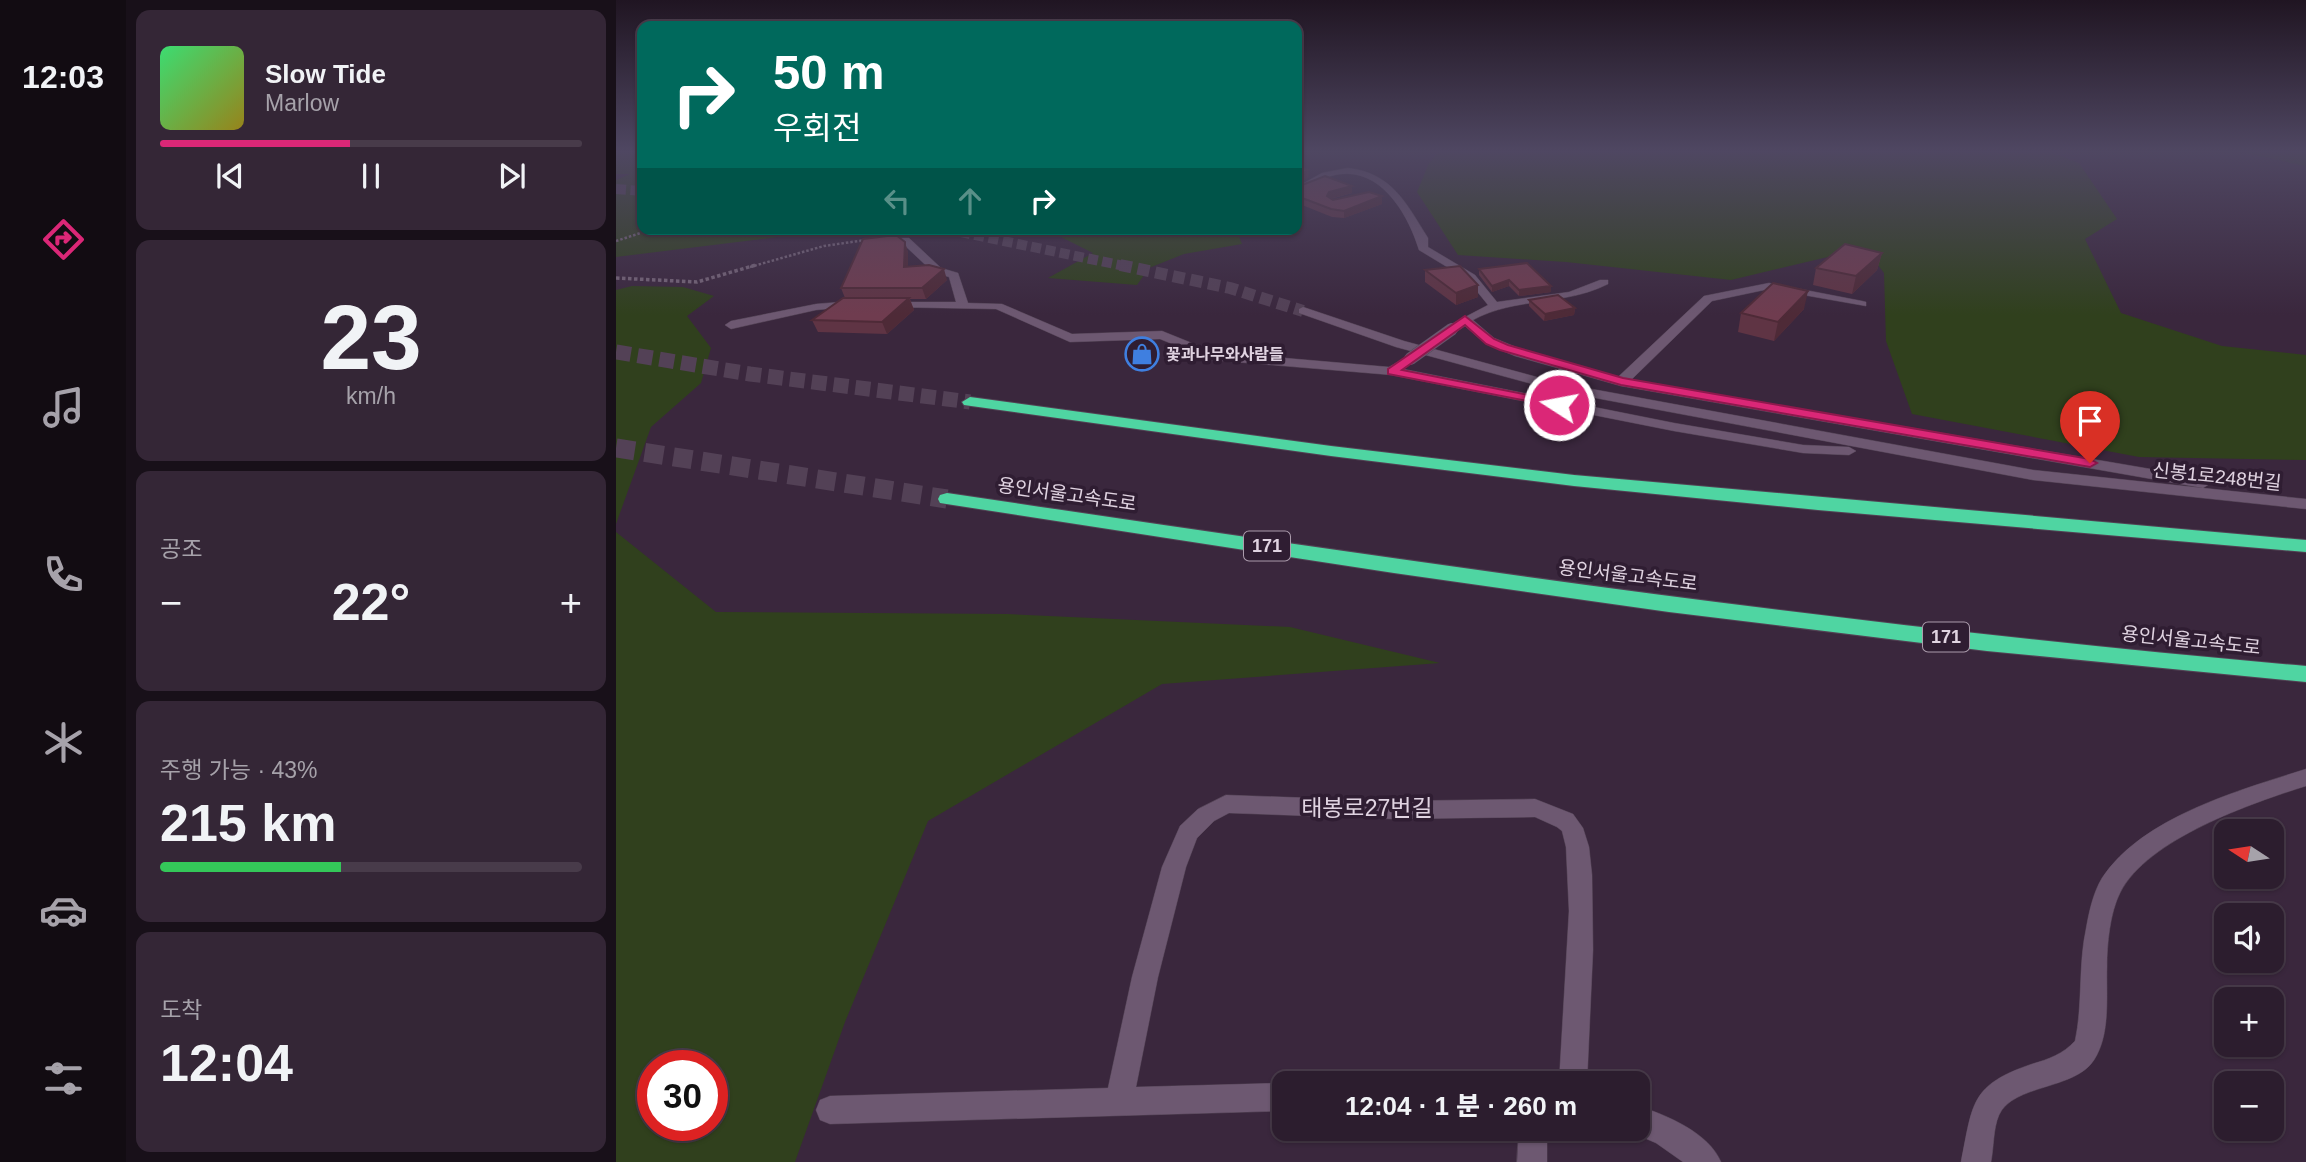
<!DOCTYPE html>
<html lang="ko">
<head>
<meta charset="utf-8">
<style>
  :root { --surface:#2c1d2e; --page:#342636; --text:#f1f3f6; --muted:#a6a2aa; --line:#483b4a; --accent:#db2777 }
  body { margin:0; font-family:Arial,"Noto Sans KR",sans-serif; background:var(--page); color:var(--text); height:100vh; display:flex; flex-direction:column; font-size:26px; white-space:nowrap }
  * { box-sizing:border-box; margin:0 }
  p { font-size:23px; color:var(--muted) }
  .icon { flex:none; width:38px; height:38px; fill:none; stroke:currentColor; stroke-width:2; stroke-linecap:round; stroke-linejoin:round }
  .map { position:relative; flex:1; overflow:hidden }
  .sheet { display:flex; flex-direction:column; gap:10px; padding:10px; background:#181019; width:490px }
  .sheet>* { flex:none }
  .top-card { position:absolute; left:21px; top:21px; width:665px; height:214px; border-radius:14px; box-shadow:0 2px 5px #0004,0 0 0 2px var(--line); background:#00695c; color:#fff; overflow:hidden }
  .needle { width:46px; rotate:282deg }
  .tools { position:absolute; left:1598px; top:819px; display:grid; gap:14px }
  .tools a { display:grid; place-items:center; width:70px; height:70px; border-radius:14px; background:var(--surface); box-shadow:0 2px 5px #0004,0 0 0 2px var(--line); font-size:35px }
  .speed { position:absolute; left:21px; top:1050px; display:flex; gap:14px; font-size:35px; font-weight:700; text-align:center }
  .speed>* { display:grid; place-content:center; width:91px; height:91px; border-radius:50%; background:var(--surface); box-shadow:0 2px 5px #0004,0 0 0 2px var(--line); line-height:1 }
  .speed .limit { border:10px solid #d22; background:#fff; color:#111 }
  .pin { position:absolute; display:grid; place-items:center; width:60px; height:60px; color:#fff; margin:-72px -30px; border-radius:50% 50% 50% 0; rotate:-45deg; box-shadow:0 0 7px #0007 }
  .pin .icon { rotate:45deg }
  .me { position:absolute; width:77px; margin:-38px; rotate:281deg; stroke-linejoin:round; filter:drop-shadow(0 0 5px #0008) }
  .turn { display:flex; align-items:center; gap:24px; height:147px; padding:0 21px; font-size:32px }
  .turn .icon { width:91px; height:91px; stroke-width:2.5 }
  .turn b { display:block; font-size:49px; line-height:60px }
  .lanes { display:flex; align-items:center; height:66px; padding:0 21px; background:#0003; justify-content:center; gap:35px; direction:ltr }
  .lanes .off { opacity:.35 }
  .big { font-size:52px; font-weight:800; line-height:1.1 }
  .sheet .widget { flex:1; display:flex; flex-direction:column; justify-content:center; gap:10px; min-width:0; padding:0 24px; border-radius:14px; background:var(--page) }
  .sheet .dial { align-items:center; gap:0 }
  .dial b { font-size:91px; line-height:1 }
  .song { display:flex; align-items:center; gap:21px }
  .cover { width:84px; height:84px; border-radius:10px; background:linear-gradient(135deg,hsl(140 70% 55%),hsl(50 70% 35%)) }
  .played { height:7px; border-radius:4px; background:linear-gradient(90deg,var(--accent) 45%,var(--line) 45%) }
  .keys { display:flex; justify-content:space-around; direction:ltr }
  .heat { display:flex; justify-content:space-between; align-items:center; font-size:38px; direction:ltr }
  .charge { height:10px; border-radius:5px; background:linear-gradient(90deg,#34c759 43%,var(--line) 0) }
  .trip { position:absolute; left:656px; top:1071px; width:378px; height:70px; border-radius:14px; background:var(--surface); box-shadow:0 2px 5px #0004,0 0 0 2px var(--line); font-weight:800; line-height:70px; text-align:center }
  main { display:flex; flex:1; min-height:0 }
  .tab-bar { display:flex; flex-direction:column; width:126px; justify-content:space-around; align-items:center; background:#120c12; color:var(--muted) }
  .tab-bar .icon { width:49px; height:49px }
  .tab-bar .active { color:var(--accent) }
  .tab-bar b { font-size:32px; color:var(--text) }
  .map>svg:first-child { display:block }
  .green { fill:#30401d; fill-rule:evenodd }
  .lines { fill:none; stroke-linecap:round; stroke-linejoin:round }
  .minor-tunnel-far1 { stroke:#534156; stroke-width:10; stroke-dasharray:10 4.5; stroke-linecap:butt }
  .minor-tunnel { stroke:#534156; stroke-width:12; stroke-dasharray:12 6; stroke-linecap:butt }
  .highway-tunnel-far1 { stroke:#534156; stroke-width:15; stroke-dasharray:15 7; stroke-linecap:butt }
  .highway-tunnel { stroke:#534156; stroke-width:19; stroke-dasharray:19 10; stroke-linecap:butt }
  .minor-casing { stroke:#524254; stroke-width:1 }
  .highway-casing { stroke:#524254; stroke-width:2 }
  .path-far1 { stroke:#766578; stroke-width:2.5; stroke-dasharray:2.5 2; stroke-linecap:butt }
  .path { stroke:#766578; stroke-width:3.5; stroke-dasharray:3.5 2.5; stroke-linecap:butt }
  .minor { fill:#6d5871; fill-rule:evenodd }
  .highway { fill:#4fd5a2; fill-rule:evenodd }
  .minor-bridge-casing { stroke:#524254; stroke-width:13; stroke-linecap:butt }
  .minor-bridge { stroke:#6d5871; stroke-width:12 }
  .wall { fill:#5f3444 }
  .shaded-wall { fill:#4e2a37 }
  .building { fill:#6f3c4f; stroke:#4e2a37; stroke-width:2 }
  .route { fill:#db2777; stroke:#8e194d; stroke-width:2 }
  .labels { text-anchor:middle; stroke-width:7; stroke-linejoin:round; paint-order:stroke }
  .far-poi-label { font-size:16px; font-weight:bold; fill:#e0d3e1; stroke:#2f1d32; text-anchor:start }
  .shield { fill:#2f1d32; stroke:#ab9cac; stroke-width:2 }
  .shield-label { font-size:18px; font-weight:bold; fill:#e0d3e1 }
  .street-label { font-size:19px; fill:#e0d3e1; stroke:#2f1d32 }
  .near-street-label { font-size:23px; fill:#e0d3e1; stroke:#2f1d32 }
</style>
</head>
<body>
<main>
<nav class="tab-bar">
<b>12:03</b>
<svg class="icon active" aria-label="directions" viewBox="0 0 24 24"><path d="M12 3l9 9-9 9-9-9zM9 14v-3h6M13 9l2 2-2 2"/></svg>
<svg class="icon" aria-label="music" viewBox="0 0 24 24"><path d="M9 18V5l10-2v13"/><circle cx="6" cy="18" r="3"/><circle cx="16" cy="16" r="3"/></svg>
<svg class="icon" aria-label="phone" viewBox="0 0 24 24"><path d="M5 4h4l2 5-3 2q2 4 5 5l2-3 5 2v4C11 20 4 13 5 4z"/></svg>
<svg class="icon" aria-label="climate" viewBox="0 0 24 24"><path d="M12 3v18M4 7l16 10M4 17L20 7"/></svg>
<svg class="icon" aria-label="car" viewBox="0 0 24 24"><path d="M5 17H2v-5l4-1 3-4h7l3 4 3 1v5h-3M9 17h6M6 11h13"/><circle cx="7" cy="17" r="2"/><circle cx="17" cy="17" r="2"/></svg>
<svg class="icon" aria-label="filters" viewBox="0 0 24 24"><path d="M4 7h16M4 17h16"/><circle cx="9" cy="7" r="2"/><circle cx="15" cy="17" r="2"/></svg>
</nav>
<section class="sheet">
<div class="widget">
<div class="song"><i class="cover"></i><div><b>Slow Tide</b><p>Marlow</p></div></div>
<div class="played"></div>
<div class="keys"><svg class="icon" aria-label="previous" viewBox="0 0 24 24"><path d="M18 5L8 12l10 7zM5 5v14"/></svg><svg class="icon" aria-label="pause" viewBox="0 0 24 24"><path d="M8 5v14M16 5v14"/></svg><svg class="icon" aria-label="next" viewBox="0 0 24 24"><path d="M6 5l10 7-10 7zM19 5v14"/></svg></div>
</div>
<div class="widget dial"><b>23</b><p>km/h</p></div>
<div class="widget"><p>공조</p>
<div class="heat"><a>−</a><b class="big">22°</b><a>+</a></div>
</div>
<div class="widget"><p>주행 가능 · 43%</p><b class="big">215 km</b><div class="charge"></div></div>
<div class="widget"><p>도착</p><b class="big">12:04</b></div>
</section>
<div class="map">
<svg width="1690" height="1162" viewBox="0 0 1690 1162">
  <rect width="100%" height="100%" fill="#3a273d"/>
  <g class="green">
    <polygon points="0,152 26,152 26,229 226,229 0,257 0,180 14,174 0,174"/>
    <polygon points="822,152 1434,152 1463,163 1501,219 1469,239 1505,313 1606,346 1690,355 1690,460 1523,457 1296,414 1270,341 1268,273 1261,264 1216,256 1115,280 950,262 842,255 801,192 813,163"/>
    <polygon points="1625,152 1690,152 1690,166"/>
    <polygon points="411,229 620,229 626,244 568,254 533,268 521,285 432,278 477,253 445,237"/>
    <polygon points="16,286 67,287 98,296 71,316 95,348 85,383 35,427 0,524 0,290"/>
    <path d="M0,532l100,80 291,2 283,13 150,36 -278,21 -234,137 -83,201 -50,140h-179zM37,1066h59v59h-59z"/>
  </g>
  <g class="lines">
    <g class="minor-tunnel-far1">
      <polyline points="0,189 26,191"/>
      <polyline points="330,229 513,267"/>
    </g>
    <polyline class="minor-tunnel" points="504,265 614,288 687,311"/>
    <polyline class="highway-tunnel-far1" points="0,352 134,374 354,402"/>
    <polyline class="highway-tunnel" points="0,448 331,499"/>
    <defs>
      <g id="minor">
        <path d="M732,168c44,5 58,35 80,70v9l47,28 22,27 72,-10 31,-12h8v4c-43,22 -93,13 -135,36l21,18 29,12 95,27 86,-81 65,-13 93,18 4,1v4l-97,-17 -57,12 -81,79 572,98 8,5 -8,5 -582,-102 -106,-30 -29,-12 -21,-18 -9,6h-8v-6l40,-21 -21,-26 -48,-29c-11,-37 -41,-88 -88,-74 -13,3 -22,13 -34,17v-6l25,-14z"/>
        <polygon points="285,238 293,238 325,268 342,273 352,303 386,304 456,334 546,331 598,352 773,367 794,355 800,359 787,369 1058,423 1187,445 1233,447 1240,451 1233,455 1187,453 1058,431 776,375 596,360 544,339 454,342 380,309 273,307 269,306 269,302 340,302 333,277 317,272 285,242"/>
        <polygon points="238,301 242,302 242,306 200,310 115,329 109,325 115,321 200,304"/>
        <polygon points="687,307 788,341 943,383 1417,470 1690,499 1690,509 1417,480 942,391 780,347 683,313 683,309"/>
        <path d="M1690,769v17c-54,17 -159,53 -186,107 -10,20 -13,51 -13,73 -1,29 4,68 -13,94 -19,30 -81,24 -95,55 -6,14 -5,32 -8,47h-30c12,-59 9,-77 71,-98 17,-5 31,-10 43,-23 8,-37 3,-75 11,-112 3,-17 7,-36 16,-51 40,-61 138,-88 204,-109z"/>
        <polygon points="610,795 778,801 919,799 957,814 967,828 973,847 976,875 977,950 971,1083 943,1083 953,911 950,847 946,831 941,827 919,817 778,819 613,813 598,821 581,838 570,867 542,977 520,1087 668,1083 668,1111 214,1124 204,1120 200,1110 204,1100 214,1096 492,1088 516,977 546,867 564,826 582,809"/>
        <path d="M1022,1106c29,9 71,27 83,56h-38l-27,-19 -28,-12 -1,-2h11z"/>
        <polygon points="903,1129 931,1129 931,1162 901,1162"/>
      </g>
      <g id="highway">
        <polygon points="354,397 715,446 958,475 1690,540 1690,552 1202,510 958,486 715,456 348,405 346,402"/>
        <path d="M331,493c452,67 903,134 1359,173v16l-319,-31 -318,-39 -275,-39 -454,-70 -2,-4 2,-4z"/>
      </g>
    </defs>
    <use href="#minor" class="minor-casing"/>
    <use href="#highway" class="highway-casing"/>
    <g class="path-far1">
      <polyline points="0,241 37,229"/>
      <polyline points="134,267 208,246 270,237"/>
    </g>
    <polyline class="path" points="0,278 81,282 140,265"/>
    <use href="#minor" class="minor"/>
    <use href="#highway" class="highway"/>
    <defs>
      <polyline id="minor-bridge" points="794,359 836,329"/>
    </defs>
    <use href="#minor-bridge" class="minor-bridge-casing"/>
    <use href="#minor-bridge" class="minor-bridge"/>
  </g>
  <g class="wall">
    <polygon points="681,187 736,193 715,199 717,200 766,196 766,204 728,218 716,217 681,203"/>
    <polygon points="289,242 292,253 292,267 331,280 310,299 294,299 298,310 271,334 202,332 196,320 229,298 225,288"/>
    <polygon points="1266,253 1261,270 1236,294 1197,285 1200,268"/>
    <polygon points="863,269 935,286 935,292 903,296 893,286 876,292 863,275"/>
    <polygon points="809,270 862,285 862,297 840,305 809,282"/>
    <polygon points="913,300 959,308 958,315 928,321 913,306"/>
    <polygon points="1188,309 1158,341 1122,332 1125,313"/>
  </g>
  <g class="shaded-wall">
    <polygon points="692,170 693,177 681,184 681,177"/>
    <polygon points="736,186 736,193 713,199 711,196 713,192"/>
    <polygon points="766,196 766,204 728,218 728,211"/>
    <polygon points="289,242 292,253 292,278 288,267"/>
    <polygon points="1266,253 1261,270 1236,294 1240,276"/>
    <polygon points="328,269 331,280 310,299 306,288"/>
    <polygon points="893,280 893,286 876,292 876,286"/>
    <polygon points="862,285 862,297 840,305 840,293"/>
    <polygon points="935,286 935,292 903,296 903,290"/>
    <polygon points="1192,291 1188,309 1158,341 1162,322"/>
    <polygon points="293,298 298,310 271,334 266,322"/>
    <polygon points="959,308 958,315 928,321 929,314"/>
  </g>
  <g class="building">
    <polygon points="681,166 692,170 681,177"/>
    <polygon points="709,176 736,186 713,192 711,196 717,200 753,192 766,196 728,211 715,209 681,196 681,187"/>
    <polygon points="280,235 289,242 288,267 313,265 328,269 306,288 225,288 247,239"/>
    <polygon points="1229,244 1266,253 1240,276 1200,268"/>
    <polygon points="911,263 935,286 903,290 893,280 876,286 863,269"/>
    <polygon points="844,266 862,285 840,293 809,270"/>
    <polygon points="1157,283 1192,291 1162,322 1125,313"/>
    <polygon points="942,295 959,308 929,314 913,300"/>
    <polygon points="227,298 293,298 266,322 196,320"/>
  </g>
  <linearGradient id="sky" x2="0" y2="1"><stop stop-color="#201522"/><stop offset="0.48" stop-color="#4f4762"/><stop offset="1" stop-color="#4f4762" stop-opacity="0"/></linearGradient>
  <rect width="1690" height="315" fill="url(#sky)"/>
  <polygon class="route" points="849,316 878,339 892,345 1007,378 1474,459 1481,463 1474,467 1005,385 884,350 870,344 849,325 786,370 943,401 950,405 948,408 772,374 772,369"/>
  <defs>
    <symbol id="shop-ring" viewBox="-11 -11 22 22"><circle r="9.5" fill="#2f1d32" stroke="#3f7fe0" stroke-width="1.5"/><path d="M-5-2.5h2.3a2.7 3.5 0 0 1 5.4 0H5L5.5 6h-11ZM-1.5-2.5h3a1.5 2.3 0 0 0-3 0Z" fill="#3f7fe0"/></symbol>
  </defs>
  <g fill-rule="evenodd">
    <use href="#shop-ring" x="507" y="335" width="38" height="38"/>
  </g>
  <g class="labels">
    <g class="far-poi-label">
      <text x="550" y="360">꽃과나무와사람들</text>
    </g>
    <g class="shield">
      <rect x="628" y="531.5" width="46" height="29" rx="5"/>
      <rect x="1307" y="622.5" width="46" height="29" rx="5"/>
    </g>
    <g class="shield-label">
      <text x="651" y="552">171</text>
      <text x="1330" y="643">171</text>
    </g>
    <g class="street-label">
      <text transform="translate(1601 476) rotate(6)" y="7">신봉1로248번길</text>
      <text transform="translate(451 494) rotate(8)" y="7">용인서울고속도로</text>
      <text transform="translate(1012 575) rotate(7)" y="7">용인서울고속도로</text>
      <text transform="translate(1575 640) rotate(6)" y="7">용인서울고속도로</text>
    </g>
    <g class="near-street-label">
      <text x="751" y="816">태봉로27번길</text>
    </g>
  </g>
</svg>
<div class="tools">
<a><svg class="needle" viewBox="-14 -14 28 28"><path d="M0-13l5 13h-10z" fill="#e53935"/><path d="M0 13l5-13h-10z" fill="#a6a2aa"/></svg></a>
<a><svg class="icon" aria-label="sound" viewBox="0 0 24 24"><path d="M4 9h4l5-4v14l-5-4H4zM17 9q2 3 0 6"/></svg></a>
<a>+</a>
<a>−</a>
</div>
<div class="speed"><div class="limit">30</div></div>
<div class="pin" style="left:1474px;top:463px;background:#d93025"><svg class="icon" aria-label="arrive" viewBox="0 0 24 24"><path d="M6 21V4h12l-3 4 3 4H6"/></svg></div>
<svg class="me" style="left:943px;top:405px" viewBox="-20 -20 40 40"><circle r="17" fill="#db2777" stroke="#fff" stroke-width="3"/><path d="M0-11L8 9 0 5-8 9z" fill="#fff"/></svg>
<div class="trip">12:04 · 1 분 · 260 m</div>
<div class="top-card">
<div class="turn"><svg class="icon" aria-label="right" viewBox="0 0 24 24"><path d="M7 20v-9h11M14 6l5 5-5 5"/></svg><div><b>50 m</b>우회전</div></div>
<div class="lanes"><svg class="icon off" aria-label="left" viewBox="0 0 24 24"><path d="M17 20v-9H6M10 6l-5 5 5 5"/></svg><svg class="icon off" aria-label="ahead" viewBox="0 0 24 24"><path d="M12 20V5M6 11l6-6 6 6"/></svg><svg class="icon" aria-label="right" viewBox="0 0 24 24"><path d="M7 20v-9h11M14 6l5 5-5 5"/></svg></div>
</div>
</div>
</main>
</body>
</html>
